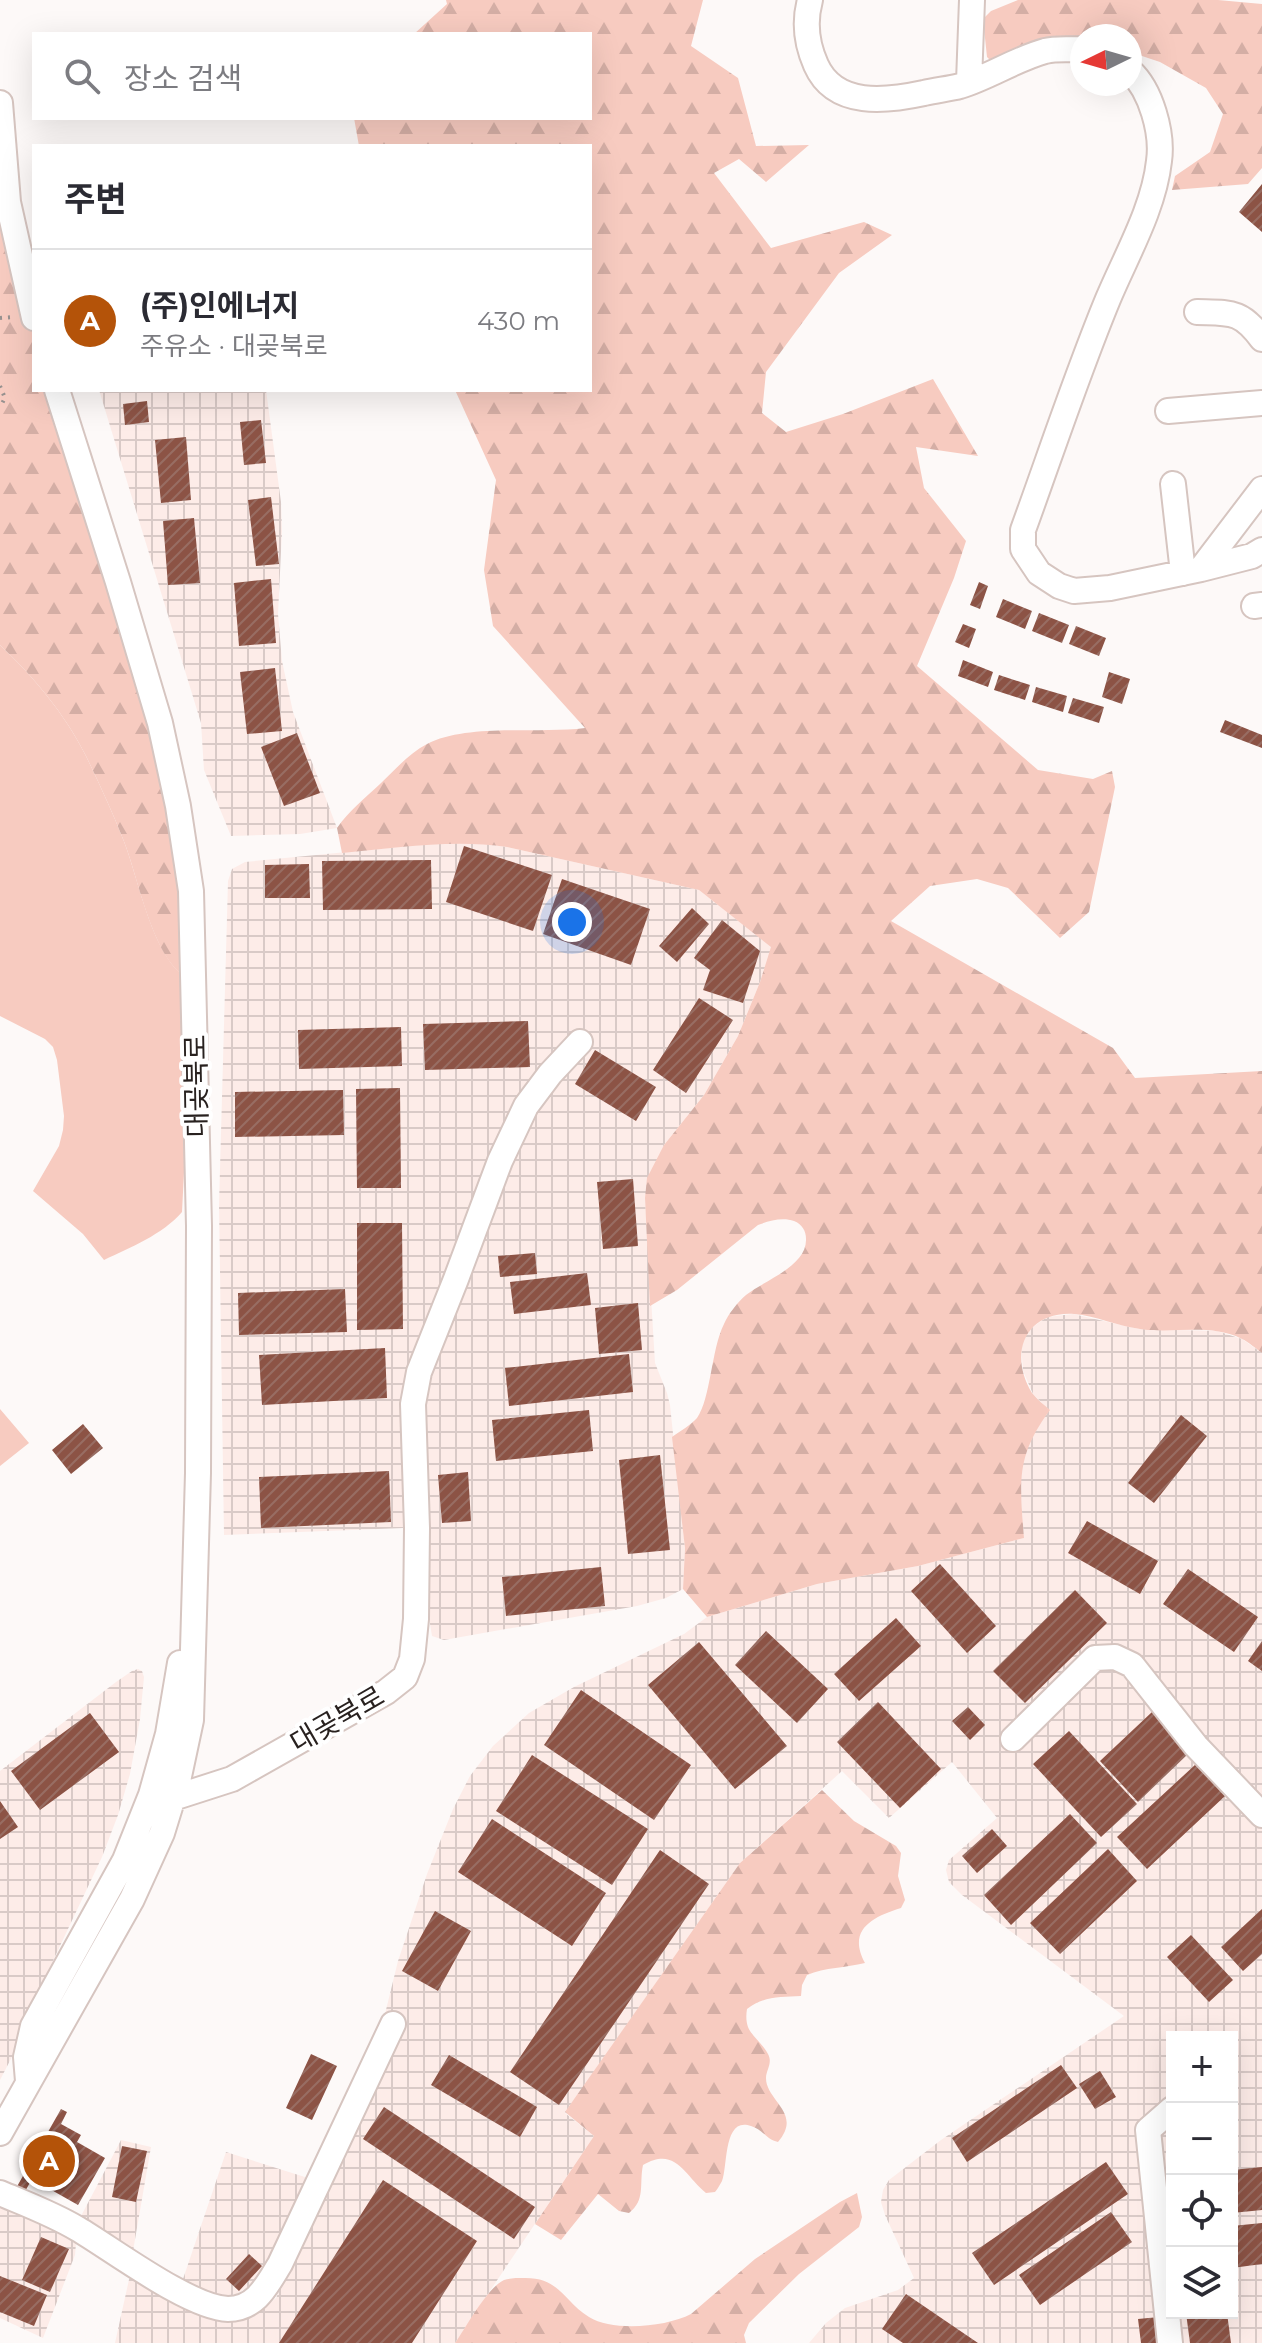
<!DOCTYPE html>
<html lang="ko">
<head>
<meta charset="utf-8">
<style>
	:root { --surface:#fff; --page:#f2f2f3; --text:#2b2b33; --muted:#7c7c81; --line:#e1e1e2; --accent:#b45309 }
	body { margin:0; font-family:Montserrat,"Noto Sans KR",sans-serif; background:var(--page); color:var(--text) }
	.controls { position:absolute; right:24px; bottom:24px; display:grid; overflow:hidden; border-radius:0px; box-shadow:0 8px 32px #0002 }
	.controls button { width:72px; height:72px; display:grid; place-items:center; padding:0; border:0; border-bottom:2px solid var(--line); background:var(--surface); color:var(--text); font:40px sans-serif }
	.compass { position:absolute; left:1070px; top:24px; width:72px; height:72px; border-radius:50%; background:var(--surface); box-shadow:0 8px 32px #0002; rotate:265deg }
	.you { position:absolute; left:572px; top:922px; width:28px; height:28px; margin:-20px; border:6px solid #fff; border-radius:50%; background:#1a73e8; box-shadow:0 0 0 12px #1a73e833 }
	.badge { display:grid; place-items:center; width:52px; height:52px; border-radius:50%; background:var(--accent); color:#fff; font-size:26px; font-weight:700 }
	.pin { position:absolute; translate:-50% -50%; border:4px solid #fff; box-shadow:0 2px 8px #0006 }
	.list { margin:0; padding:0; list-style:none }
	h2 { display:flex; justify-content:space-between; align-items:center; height:104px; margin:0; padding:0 32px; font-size:34px }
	h2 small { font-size:26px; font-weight:400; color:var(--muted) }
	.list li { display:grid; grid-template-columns:52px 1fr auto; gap:24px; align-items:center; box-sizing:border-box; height:144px; padding:0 32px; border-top:2px solid var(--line) }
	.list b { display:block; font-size:30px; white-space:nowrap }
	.list p { margin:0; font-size:26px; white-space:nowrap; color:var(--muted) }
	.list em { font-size:26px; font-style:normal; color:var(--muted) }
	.icon { flex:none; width:44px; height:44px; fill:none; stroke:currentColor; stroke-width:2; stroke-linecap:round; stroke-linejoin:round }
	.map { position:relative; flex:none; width:1262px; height:2343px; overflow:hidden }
	.search { position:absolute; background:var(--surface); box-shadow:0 8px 32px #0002; left:32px; top:32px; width:560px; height:88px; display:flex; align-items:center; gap:20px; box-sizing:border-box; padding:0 28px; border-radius:0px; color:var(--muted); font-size:30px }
	.panel { position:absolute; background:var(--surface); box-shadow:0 8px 32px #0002; left:32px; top:144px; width:560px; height:248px; border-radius:0px }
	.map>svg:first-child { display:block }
</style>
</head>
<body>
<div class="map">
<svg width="1262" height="2343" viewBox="0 0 1262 2343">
	<defs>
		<pattern id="industrial-grid" width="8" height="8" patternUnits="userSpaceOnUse" patternTransform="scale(2)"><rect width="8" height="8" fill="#fdece8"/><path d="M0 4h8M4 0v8" fill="none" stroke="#d9cac7"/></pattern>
		<pattern id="forest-firs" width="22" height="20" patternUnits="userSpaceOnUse" patternTransform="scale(2)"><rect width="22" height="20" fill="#f7cbc0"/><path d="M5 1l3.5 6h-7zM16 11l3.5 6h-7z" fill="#d4aea5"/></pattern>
		<pattern id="building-hatch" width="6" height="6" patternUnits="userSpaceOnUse" patternTransform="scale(2)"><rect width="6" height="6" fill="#8c5345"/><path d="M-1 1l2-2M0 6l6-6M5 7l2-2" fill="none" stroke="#986d63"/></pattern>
	</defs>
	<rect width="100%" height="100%" fill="#fdf9f8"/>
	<path fill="url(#industrial-grid)" fill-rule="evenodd" d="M 99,390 L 266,390 L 281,502 L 282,531 L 278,614 L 282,661 L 293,712 L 337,828 L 300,834 L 231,836 L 204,770 L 201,723 Z
		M 450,842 L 478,843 L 507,847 L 699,890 L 772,947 L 760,982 L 738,1036 L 704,1095 L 664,1145 L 645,1198 L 655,1363 L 667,1393 L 670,1405 L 685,1548 L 683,1589 L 666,1598 L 637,1606 L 444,1640 L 432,1636 L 430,1624 L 430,1527 L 224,1535 L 219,1205 L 228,881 L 232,869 L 245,862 Z
		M 1073,1314 L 1139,1329 L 1217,1331 L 1242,1339 L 1262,1353 L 1262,2343 L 809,2343 L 826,2323 L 845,2308 L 898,2290 L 914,2278 L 885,2215 L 881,2202 L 883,2190 L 889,2180 L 941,2140 L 1124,2016 L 962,1895 L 949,1882 L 946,1870 L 949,1860 L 997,1818 L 952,1762 L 889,1818 L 842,1771 L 740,1863 L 565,2113 L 594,2136 L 455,2343 L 115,2343 L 130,2275 L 171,2300 L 206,2317 L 221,2320 L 235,2320 L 249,2316 L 264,2308 L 276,2298 L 340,2159 L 384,2018 L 398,1961 L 427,1874 L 453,1809 L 470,1776 L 493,1746 L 529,1713 L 574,1687 L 684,1634 L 707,1617 L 817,1584 L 918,1566 L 1024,1538 L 1020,1484 L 1024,1455 L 1036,1429 L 1049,1410 L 1033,1394 L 1023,1371 L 1021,1343 L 1030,1329 L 1047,1317 ZM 1172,2037 L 1232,2037 L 1232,2313 L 1172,2313 Z
		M 138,1669 L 142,1671 L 144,1677 L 140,1719 L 130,1774 L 118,1815 L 102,1857 L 25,2020 L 15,2051 L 0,2080 L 0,1771 L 116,1682 L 132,1671 Z
		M 121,2140 L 151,2147 L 133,2251 L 80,2218 Z
		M 226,2152 L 308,2178 L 267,2269 L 252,2284 L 237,2294 L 222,2297 L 206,2294 L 183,2279 Z
		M 0,2203 L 69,2234 L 76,2243 L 75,2255 L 43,2338 L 0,2318 Z"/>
	<path fill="#f7cbc0" d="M 0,645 C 33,676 65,714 86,756 C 99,783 112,811 123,839 C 139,878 152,960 190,980 L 188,1093 L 182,1212 C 162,1235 131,1247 104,1260 L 83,1234 L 33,1191 L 59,1146 L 63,1130 L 64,1116 L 57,1060 L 53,1047 L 45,1039 L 0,1016 Z
		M 0,1409 L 29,1443 L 0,1466 Z"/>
	<path fill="url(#forest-firs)" d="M 446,0 L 703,0 L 691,46 L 738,78 L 756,146 L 809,145 L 766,182 L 739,159 L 714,173 L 771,248 L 864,222 L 892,235 L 839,273 L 766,372 L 762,413 L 786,432 L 843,414 L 933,379 L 978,456 L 916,447 L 924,488 L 966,541 L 954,578 L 917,666 L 1038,770 L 1093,779 L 1112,771 L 1115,787 L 1089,912 L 1060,938 L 1008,888 L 977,879 L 930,886 L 891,921 L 1113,1048 L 1135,1078 L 1262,1071 L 1262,1353 C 1256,1349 1249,1342 1242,1339 C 1211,1323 1173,1334 1140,1329 C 1118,1326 1096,1316 1074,1314 C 1025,1311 1008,1354 1032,1393 C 1037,1399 1044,1405 1050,1410 C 1015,1457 1020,1483 1024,1538 L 918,1566 L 817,1584 L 707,1617 L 683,1589 L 685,1548 L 672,1437 C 680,1431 691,1425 697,1418 C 711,1398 711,1350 724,1324 C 728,1314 738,1302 746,1295 C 765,1280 807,1266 806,1239 C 806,1231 802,1224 794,1221 C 782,1217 769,1221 758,1225 L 677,1290 L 650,1306 L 645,1198 L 647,1178 L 664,1145 L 704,1095 L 738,1036 L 760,982 L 771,947 L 699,890 L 507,847 C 452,839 397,848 342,853 L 337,828 C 349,811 364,799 380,784 C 395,770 408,754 427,744 C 467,723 540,734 585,728 L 493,626 L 484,570 L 496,480 L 455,390 L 590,390 L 590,146 L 359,146 L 354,118 L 590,118 L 590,34 L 414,34 L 447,4 Z
		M 1018,0 L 1218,0 L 1262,4 L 1262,168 L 1248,184 L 1172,190 L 1175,176 L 1210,152 L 1223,114 L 1206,88 L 1160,62 L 1130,52 L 1130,36 L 1082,36 L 1082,41 L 1037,40 L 1005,57 L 991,61 L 987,57 L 983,19 L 991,11 Z
		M 0,181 L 34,329 L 34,390 L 53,390 L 161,736 L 190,980 C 152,961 139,878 123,839 C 112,811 99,783 86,756 C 65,714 33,676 0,645 Z
		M 822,1790 L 854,1821 L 896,1846 L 901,1853 L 898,1876 L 905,1900 L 901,1908 C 872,1917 847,1930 865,1963 C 846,1968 825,1967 807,1975 L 802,1985 L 801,1996 C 781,1997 764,1996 747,2009 C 743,2034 758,2036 768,2054 C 773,2063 766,2070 766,2078 C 766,2101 803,2113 778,2142 C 767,2140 762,2129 751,2126 C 723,2116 728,2166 722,2181 C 721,2183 717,2190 715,2192 L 706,2193 C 684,2175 676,2146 643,2165 C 639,2184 646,2200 629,2213 L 619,2211 L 598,2194 L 561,2240 L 535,2224 L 594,2136 L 565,2112 L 740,1863 Z
		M 857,2193 L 862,2217 L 859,2227 L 799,2274 L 749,2323 L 744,2335 L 746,2343 L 455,2343 C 467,2326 487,2288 504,2280 C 510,2278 517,2278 523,2278 C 560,2277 562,2300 589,2317 C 613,2332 666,2327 691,2314 L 755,2259 L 840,2202 Z"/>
	<path fill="url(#building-hatch)" d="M 1262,184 L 1262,232 L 1239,212 Z
		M 147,401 L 149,422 L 125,425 L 123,404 Z
		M 261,420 L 266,463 L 244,465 L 240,422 Z
		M 186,437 L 191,500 L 161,503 L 155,440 Z
		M 271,497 L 279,564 L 256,566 L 248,500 Z
		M 194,518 L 200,583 L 168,585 L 163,521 Z
		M 271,579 L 276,643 L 239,646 L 234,583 Z
		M 979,582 L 988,586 L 980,609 L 970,605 Z
		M 1003,599 L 1032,611 L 1025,629 L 996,617 Z
		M 1039,613 L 1069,625 L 1062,643 L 1032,631 Z
		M 963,624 L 976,629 L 969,648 L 955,642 Z
		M 1076,626 L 1106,638 L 1099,656 L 1069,644 Z
		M 963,660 L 993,672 L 988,687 L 958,676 Z
		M 275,668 L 282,731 L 247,734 L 240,672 Z
		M 1109,672 L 1130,679 L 1122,704 L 1102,697 Z
		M 999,675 L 1030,685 L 1025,700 L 994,690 Z
		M 1036,687 L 1067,696 L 1063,712 L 1032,702 Z
		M 1073,698 L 1104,707 L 1099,723 L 1068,713 Z
		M 1225,720 L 1262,735 L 1262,748 L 1220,732 Z
		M 297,733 L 320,793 L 284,806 L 261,747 Z
		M 464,846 L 552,875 L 533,931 L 446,902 Z
		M 431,860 L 432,909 L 323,910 L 322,861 Z
		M 309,864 L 310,898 L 265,898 L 265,865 Z
		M 562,879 L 650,909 L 631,965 L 543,934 Z
		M 692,908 L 709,924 L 677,962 L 659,946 Z
		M 722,920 L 760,951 L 743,1003 L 703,990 L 710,970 L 694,958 Z
		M 699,998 L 733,1020 L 686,1093 L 653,1070 Z
		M 528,1021 L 530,1067 L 425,1070 L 423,1024 Z
		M 401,1027 L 402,1066 L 299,1069 L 298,1030 Z
		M 595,1050 L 656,1087 L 636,1121 L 575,1084 Z
		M 400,1088 L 401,1188 L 357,1188 L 356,1089 Z
		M 343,1090 L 344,1135 L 235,1137 L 235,1092 Z
		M 633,1179 L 638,1246 L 603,1249 L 597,1182 Z
		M 357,1223 L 402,1223 L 403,1329 L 357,1330 Z
		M 535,1253 L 537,1274 L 500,1277 L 498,1256 Z
		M 587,1273 L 591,1305 L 514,1314 L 510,1282 Z
		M 345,1289 L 347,1332 L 239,1335 L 238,1293 Z
		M 638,1303 L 642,1350 L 599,1354 L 595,1308 Z
		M 385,1348 L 387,1398 L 262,1405 L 259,1355 Z
		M 629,1354 L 633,1392 L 509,1406 L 505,1368 Z
		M 589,1410 L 593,1451 L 496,1461 L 492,1420 Z
		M 1181,1415 L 1207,1436 L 1154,1503 L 1128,1483 Z
		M 83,1424 L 103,1448 L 71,1474 L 52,1450 Z
		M 660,1455 L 670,1550 L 628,1554 L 619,1460 Z
		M 389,1471 L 391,1522 L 261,1528 L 259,1477 Z
		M 468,1472 L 471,1521 L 442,1523 L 438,1475 Z
		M 1087,1521 L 1158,1561 L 1140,1594 L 1068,1553 Z
		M 940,1564 L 996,1626 L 967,1653 L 911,1591 Z
		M 601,1567 L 605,1606 L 506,1616 L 502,1577 Z
		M 1188,1569 L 1258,1617 L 1234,1652 L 1163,1604 Z
		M 1075,1590 L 1107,1623 L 1025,1703 L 993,1671 Z
		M 896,1618 L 921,1646 L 859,1701 L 834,1674 Z
		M 766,1631 L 828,1689 L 797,1723 L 735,1665 Z
		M 1262,1641 L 1262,1671 L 1248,1661 Z
		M 699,1642 L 787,1746 L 735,1789 L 648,1685 Z
		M 581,1690 L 691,1765 L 654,1820 L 544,1745 Z
		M 878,1702 L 941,1769 L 900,1808 L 837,1742 Z
		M 968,1707 L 985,1725 L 970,1740 L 952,1721 Z
		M 1152,1712 L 1190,1752 L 1138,1802 L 1100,1761 Z
		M 90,1713 L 119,1752 L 40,1810 L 11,1771 Z
		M 1069,1731 L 1137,1804 L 1101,1837 L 1033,1764 Z
		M 532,1755 L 648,1829 L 612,1885 L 496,1811 Z
		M 1196,1764 L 1225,1796 L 1147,1869 L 1117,1837 Z
		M 0,1801 L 18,1827 L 0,1839 Z
		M 1070,1814 L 1097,1843 L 1011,1925 L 984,1895 Z
		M 492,1819 L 606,1893 L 572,1946 L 458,1872 Z
		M 992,1829 L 1007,1846 L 977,1873 L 962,1856 Z
		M 1108,1849 L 1137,1881 L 1060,1954 L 1030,1923 Z
		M 660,1850 L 709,1884 L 559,2105 L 510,2072 Z
		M 1262,1909 L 1262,1954 L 1243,1971 L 1221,1947 Z
		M 435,1911 L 471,1931 L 438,1991 L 402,1971 Z
		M 1191,1935 L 1233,1980 L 1209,2002 L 1167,1957 Z
		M 311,2054 L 337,2066 L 312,2120 L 286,2108 Z
		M 449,2055 L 537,2107 L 520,2137 L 431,2085 Z
		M 1061,2065 L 1077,2088 L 967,2162 L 952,2138 Z
		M 1100,2071 L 1116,2097 L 1095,2109 L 1079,2084 Z
		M 384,2107 L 535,2207 L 514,2239 L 363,2139 Z
		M 61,2109 L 67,2112 L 61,2124 L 81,2135 L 77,2142 L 105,2158 L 78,2205 L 32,2179 L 23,2195 L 15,2190 Z
		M 122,2146 L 147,2151 L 136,2202 L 112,2197 Z
		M 1106,2162 L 1128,2194 L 994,2285 L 972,2253 Z
		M 1262,2167 L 1262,2210 L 1232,2213 L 1232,2170 Z
		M 383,2180 L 477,2241 L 412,2343 L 279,2343 Z
		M 1111,2212 L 1132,2242 L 1040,2305 L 1019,2275 Z
		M 1262,2223 L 1262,2264 L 1232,2268 L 1232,2226 Z
		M 41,2237 L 69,2249 L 50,2292 L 22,2280 Z
		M 249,2254 L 262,2266 L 239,2291 L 226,2279 Z
		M 0,2276 L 47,2295 L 34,2326 L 0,2312 Z
		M 906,2294 L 978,2343 L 903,2343 L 882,2329 Z
		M 1186,2313 L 1227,2313 L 1231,2343 L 1190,2343 Z
		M 1159,2317 L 1161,2343 L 1141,2343 L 1138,2319 Z"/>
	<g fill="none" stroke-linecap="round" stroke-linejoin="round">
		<defs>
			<path id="minor" d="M 810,0 C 804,22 807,45 816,65 C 835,108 887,101 924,93 C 936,90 949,89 960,86 C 989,77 1016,59 1045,51 C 1057,48 1070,50 1082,49
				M 1130,71 C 1151,90 1163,133 1159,161 C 1154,208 1126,256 1108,299 C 1077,374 1051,453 1023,530 L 1023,549 L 1039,573 L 1059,586 L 1074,591 L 1110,588 L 1201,569 L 1252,556 L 1262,550
				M 969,82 L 972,0
				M 0,103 L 8,202 L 34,318
				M 1197,312 C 1230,313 1241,310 1262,339
				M 1168,411 L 1262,403
				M 1173,484 L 1183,573
				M 1201,569 L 1262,489
				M 1254,606 L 1262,605
				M 1013,1739 L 1095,1658 L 1115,1657 L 1132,1665 L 1196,1746 L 1262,1815
				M 173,1798 L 232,1779 L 386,1692 L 405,1677 L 412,1659 L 416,1619 L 417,1528 L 413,1404 L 419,1372 L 456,1279 L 500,1161 L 526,1106 L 550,1074 L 580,1042
				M 28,2081 L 26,2057 L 33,2026 L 125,1860 L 151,1795 L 168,1734 L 180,1663
				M 0,2133 L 132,1899 L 162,1833 L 178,1781 L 191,1720 L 198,1473 L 199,1226 L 191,891 L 178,806 L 160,723 L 118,582 L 57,390
				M 0,2193 C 26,2204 53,2214 78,2229 C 112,2249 190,2308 228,2309 C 256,2309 267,2285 280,2264 L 393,2024
				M 1170,2343 L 1148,2130 L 1172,2109"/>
		</defs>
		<use href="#minor" stroke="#d6c5c0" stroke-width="28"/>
		<path stroke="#96918f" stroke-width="4" stroke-dasharray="2 6" stroke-linecap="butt" d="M 0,318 L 14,317
			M 0,386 L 5,398 L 0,407"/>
		<use href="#minor" stroke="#fff" stroke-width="24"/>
	</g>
	<g text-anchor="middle" stroke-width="8" stroke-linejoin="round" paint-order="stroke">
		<g font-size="28" fill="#28211f" stroke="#fff">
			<text transform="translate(196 1086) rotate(-91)" y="10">대곶북로</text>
			<text transform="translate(337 1719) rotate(-30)" y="10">대곶북로</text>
		</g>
	</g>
</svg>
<div class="controls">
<button>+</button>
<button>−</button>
<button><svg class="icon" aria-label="locate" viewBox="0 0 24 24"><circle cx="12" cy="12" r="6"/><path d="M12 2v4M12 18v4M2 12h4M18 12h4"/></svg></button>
<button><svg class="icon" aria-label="layers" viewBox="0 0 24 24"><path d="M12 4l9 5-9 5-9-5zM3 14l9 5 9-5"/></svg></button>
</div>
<svg class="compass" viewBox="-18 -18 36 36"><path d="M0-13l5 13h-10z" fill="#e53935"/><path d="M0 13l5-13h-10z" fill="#7c7c81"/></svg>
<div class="you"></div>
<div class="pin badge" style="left:49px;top:2161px">A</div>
<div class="search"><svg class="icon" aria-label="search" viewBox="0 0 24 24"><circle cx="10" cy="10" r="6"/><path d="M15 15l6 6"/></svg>장소 검색</div>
<section class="panel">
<h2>주변<small></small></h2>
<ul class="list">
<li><span class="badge">A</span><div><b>(주)인에너지</b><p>주유소 · 대곶북로</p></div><em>430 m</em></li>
</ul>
</section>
</div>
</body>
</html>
